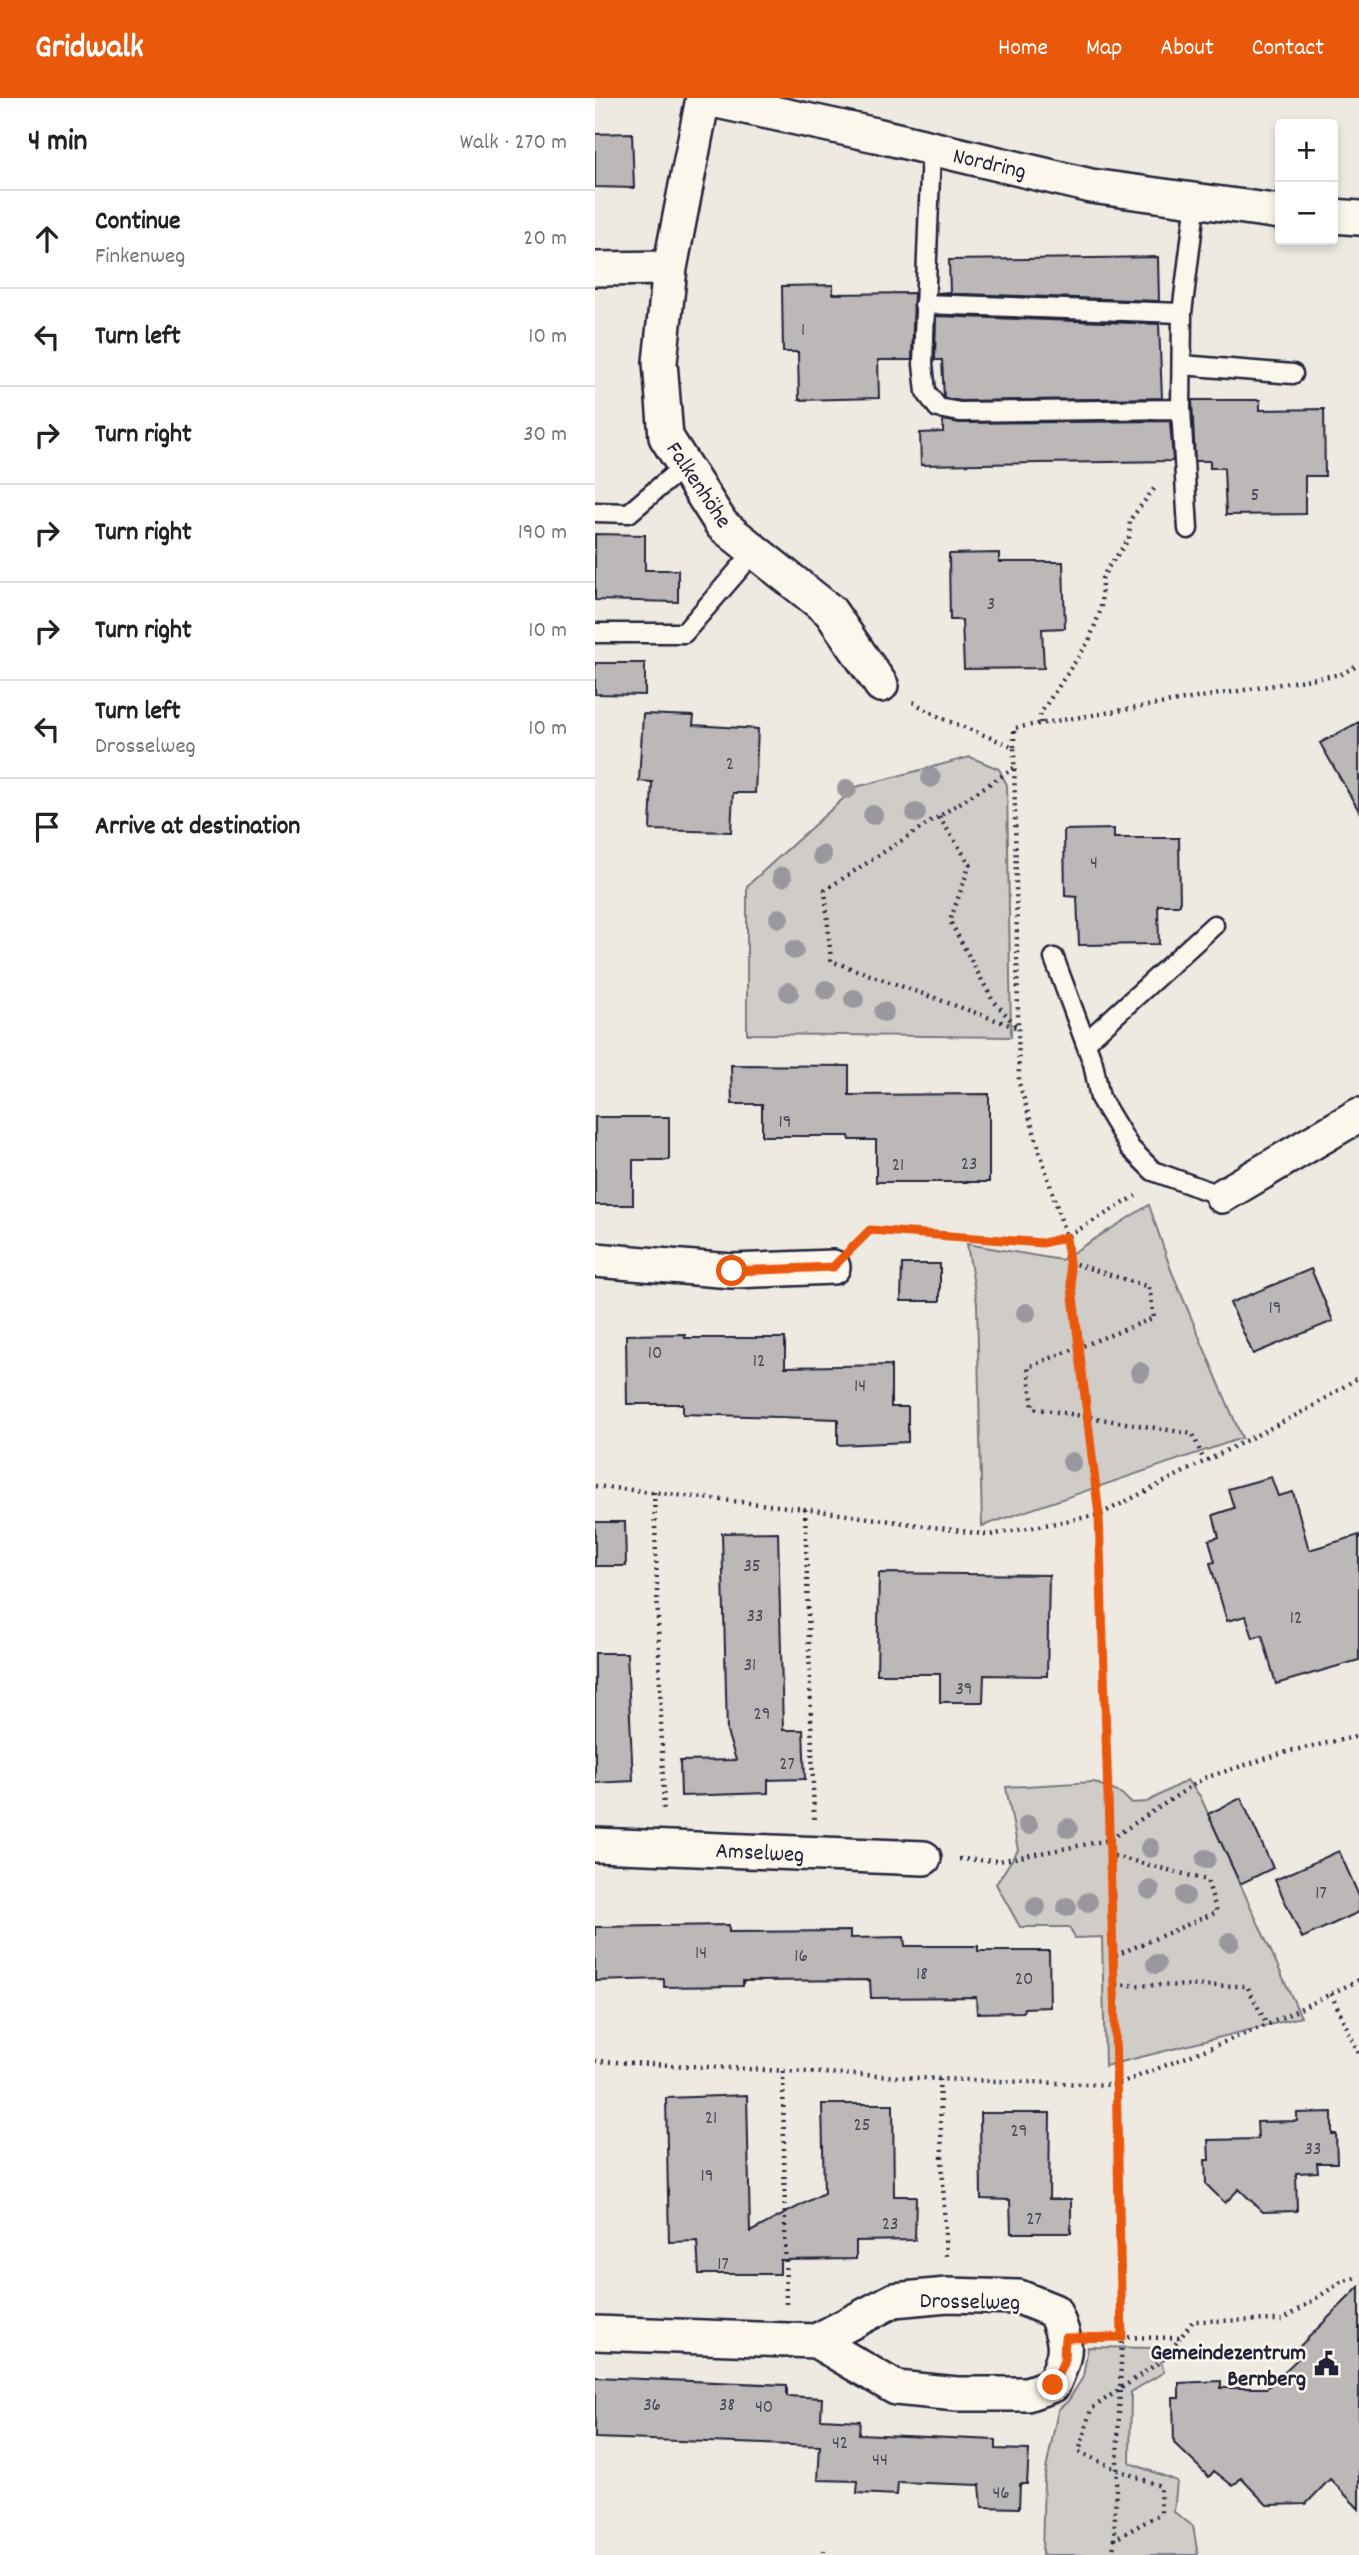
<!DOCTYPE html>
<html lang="en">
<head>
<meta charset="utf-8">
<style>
	:root { --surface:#fff; --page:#f2f2f2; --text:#222; --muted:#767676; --line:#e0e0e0; --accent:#ea580c }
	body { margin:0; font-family:Dekko,sans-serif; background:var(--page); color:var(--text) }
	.controls { position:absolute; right:21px; top:21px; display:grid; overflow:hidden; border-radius:7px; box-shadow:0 4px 10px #0003 }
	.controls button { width:63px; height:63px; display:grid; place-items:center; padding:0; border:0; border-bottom:2px solid var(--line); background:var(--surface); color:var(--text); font:35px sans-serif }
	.stop { position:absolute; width:21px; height:21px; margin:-16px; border:5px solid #ea580c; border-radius:50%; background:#fff }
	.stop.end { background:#ea580c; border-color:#fff; box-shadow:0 2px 7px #0008 }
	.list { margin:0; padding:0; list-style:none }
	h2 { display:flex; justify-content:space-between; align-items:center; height:91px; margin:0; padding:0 28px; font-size:30px }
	h2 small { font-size:23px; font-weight:400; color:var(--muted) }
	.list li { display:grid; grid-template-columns:46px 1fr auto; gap:21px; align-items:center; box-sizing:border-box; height:98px; padding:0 28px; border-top:2px solid var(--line) }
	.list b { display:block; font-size:26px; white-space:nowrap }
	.list p { margin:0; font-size:23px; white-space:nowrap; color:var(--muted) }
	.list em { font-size:23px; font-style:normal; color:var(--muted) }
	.icon { flex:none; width:38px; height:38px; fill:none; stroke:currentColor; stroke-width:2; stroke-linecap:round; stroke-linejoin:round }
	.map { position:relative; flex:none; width:764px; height:2457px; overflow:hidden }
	header { display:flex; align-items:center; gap:42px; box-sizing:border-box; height:98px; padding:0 35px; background:var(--accent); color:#fff }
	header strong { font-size:33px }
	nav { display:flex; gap:38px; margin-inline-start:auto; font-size:24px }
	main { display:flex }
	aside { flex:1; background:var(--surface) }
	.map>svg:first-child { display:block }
</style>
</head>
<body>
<header>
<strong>Gridwalk</strong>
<nav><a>Home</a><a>Map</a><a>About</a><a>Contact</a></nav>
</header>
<main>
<aside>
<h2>4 min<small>Walk · 270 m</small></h2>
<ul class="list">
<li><svg class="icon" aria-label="ahead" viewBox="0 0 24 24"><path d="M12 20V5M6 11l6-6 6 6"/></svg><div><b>Continue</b><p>Finkenweg</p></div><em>20 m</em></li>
<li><svg class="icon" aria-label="left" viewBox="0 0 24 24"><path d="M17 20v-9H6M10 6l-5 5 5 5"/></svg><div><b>Turn left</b></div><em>10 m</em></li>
<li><svg class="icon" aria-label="right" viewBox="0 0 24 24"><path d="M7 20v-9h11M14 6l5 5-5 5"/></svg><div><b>Turn right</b></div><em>30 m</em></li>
<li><svg class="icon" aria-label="right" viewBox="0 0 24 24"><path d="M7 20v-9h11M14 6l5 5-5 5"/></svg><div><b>Turn right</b></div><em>190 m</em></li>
<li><svg class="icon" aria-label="right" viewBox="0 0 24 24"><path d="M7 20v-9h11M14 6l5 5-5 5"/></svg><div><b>Turn right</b></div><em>10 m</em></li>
<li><svg class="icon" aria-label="left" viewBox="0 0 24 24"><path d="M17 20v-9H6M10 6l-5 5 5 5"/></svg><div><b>Turn left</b><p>Drosselweg</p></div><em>10 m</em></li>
<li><svg class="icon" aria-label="arrive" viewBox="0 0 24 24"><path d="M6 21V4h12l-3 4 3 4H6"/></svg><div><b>Arrive at destination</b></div></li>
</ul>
</aside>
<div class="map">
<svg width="764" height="2457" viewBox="0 0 764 2457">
	<rect width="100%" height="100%" fill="#eeeae2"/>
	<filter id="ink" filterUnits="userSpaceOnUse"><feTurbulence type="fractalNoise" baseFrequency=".0143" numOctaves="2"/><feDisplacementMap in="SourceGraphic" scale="14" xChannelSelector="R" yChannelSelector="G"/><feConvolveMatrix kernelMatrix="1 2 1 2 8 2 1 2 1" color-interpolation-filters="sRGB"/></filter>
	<g filter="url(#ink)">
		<path fill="#d0cdc9" stroke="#797882" stroke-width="2" d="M 375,659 L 404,671 L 412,687 L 416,939 L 152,936 L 152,788 L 261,689 Z
			M 554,1107 L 576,1172 L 647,1340 L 387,1428 L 382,1205 L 372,1146 L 466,1162 Z
			M 592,1682 L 605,1698 L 706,1919 L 510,1968 L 507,1839 L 480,1840 L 474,1829 L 425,1829 L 401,1786 L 423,1752 L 411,1689 L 499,1684 L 527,1696 L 536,1705 L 552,1704 Z
			M 493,2249 L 562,2250 L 569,2274 L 536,2294 L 535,2365 L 582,2383 L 579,2414 L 598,2428 L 603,2457 L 447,2457 L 449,2382 L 463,2312 L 473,2303 L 488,2279 Z"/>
		<path fill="#bcb8b8" stroke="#22223b" stroke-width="2" d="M 37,35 L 39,90 L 0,89 L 0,36 Z
			M 563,159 L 564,203 L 342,195 L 355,194 L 354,162 Z
			M 238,187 L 238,196 L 319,195 L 317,262 L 283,262 L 284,300 L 204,302 L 203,254 L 188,254 L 187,188 Z
			M 341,218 L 564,226 L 567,300 L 366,303 L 349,300 L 347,262 L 340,262 Z
			M 597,302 L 665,302 L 665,312 L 729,311 L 730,378 L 710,378 L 710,416 L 631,417 L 629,370 L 615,370 L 615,363 L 600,363 Z
			M 348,322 L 365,325 L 575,323 L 578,363 L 326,367 L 325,335 L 348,334 Z
			M 0,436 L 50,437 L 50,472 L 83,472 L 83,504 L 0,502 Z
			M 404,455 L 404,464 L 468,464 L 470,530 L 447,531 L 449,570 L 369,571 L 367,522 L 355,522 L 354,456 Z
			M 0,565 L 50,565 L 50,597 L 0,596 Z
			M 48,616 L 99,618 L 98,627 L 163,631 L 160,695 L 138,695 L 136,734 L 55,732 L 57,684 L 44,683 Z
			M 764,624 L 764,713 L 725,645 Z
			M 519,731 L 519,740 L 584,740 L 585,807 L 563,807 L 564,846 L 484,847 L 482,799 L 470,798 L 469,732 Z
			M 136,967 L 254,968 L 254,997 L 394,996 L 394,1084 L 281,1084 L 281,1042 L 255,1042 L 254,1038 L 167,1038 L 167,1006 L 137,1006 Z
			M 0,1019 L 74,1019 L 74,1062 L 38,1062 L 38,1107 L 0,1107 Z
			M 307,1166 L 345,1166 L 345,1203 L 306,1203 Z
			M 716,1171 L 738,1223 L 658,1256 L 635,1205 Z
			M 90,1236 L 90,1240 L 190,1240 L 190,1269 L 296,1267 L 296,1309 L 313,1309 L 313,1344 L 243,1347 L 243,1321 L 88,1316 L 88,1306 L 32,1306 L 31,1237 Z
			M 676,1379 L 683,1398 L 698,1394 L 714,1452 L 764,1437 L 764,1562 L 681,1586 L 667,1537 L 658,1540 L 651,1518 L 632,1523 L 615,1465 L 620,1464 L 614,1442 L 624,1439 L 618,1417 L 639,1410 L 633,1391 Z
			M 0,1424 L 30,1424 L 31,1468 L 0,1468 Z
			M 183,1434 L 188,1632 L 208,1632 L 210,1681 L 173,1682 L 173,1695 L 86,1698 L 85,1663 L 141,1662 L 132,1634 L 127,1435 Z
			M 284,1475 L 454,1477 L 452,1578 L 389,1577 L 388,1604 L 345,1604 L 345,1576 L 282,1576 Z
			M 0,1555 L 32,1555 L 38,1683 L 0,1685 Z
			M 646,1700 L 678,1770 L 645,1786 L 613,1716 Z
			M 744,1753 L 764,1798 L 764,1814 L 707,1840 L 680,1782 Z
			M 134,1827 L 134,1834 L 255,1833 L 255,1840 L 309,1839 L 310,1848 L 383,1848 L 383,1853 L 454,1853 L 455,1909 L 429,1910 L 428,1914 L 382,1915 L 381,1899 L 276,1900 L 275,1882 L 148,1883 L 148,1888 L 69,1889 L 69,1881 L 0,1883 L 0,1829 Z
			M 152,1997 L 155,2134 L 229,2095 L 227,2006 L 298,2006 L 299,2098 L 321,2098 L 320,2142 L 261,2143 L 261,2161 L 185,2162 L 185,2176 L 104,2176 L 102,2143 L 74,2144 L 71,2000 Z
			M 737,2014 L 737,2036 L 741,2036 L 742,2065 L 722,2065 L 723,2074 L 701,2075 L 702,2113 L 668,2114 L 644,2091 L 630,2105 L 611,2086 L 610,2062 L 614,2062 L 613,2042 L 663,2041 L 662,2024 L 702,2023 L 702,2015 Z
			M 385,2015 L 455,2015 L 454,2101 L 476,2101 L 476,2135 L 416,2135 L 415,2102 L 386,2101 Z
			M 764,2189 L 764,2411 L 735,2381 L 711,2406 L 672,2407 L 646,2380 L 638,2388 L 619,2373 L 614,2379 L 579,2345 L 578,2300 L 584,2300 L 584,2285 L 626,2283 L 626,2290 L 672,2290 L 709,2255 L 704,2249 Z
			M 0,2279 L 192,2287 L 192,2298 L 227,2300 L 226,2321 L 265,2323 L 264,2336 L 401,2342 L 401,2351 L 434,2352 L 432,2386 L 425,2386 L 424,2410 L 387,2409 L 385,2387 L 303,2384 L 302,2397 L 262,2395 L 263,2383 L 223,2382 L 225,2348 L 0,2340 Z"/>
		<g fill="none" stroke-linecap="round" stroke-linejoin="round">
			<defs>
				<path id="service" d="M 336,50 L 328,266 L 331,294 L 343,310 L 365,314 L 586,311 L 593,431
					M 329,206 L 587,215 L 601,102
					M 587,267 L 698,276
					M 586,311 L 587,215
					M 0,414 L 34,415 L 90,367
					M 0,535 L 89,535 L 160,453
					M 459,860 L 498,965 L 505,1000 L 535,1050 L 558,1073 L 627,1098
					M 491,944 L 619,827"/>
				<path id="minor" d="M 108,0 L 75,170 L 65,264 L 71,339 L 127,427 L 235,513 L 286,587
					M 108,0 L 281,37 L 496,88 L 685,114
					M 738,118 L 764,120
					M 0,171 L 75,170
					M 627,1098 L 764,1017
					M 0,1162 L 137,1173 L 238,1169
					M 0,1747 L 329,1760
					M 0,2235 L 221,2243 L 299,2202 L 352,2197 L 424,2199 L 459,2213 C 473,2246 473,2253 458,2287 L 432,2296 L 362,2296 L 301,2290 L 221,2243"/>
			</defs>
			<use href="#service" stroke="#22223b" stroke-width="23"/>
			<use href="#minor" stroke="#22223b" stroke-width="38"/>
			<path stroke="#22223b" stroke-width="4.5" stroke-dasharray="2 5" stroke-linecap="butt" d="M 318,604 L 346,620 L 419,649 L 424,985 L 471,1139 L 493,1319 L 504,1417 L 515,1757 L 612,1782 L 622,1814 L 519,1858 L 519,1887 L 652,1888 L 672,1927
				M 446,625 L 445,616 L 494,543 L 506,511 L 507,481 L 512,471 L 534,441 L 535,422 L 562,387
				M 419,649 L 419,630 L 746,576 L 764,567
				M 419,670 L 230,792 L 236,863 L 423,930
				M 344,719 L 375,766 L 355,823 L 397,901 L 422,929
				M 263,1144 L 275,1132 L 448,1145 L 471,1139 L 541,1098
				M 474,1164 L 554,1189 L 559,1220 L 433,1269 L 438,1310 L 598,1336 L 609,1363
				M 0,1388 L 210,1411 L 395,1437 L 504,1417 L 715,1310 L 764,1279
				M 59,1394 L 69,1715
				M 210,1411 L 219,1721
				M 515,1757 L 519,1858
				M 364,1761 L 404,1763 L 514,1742 L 609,1680 L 695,1653 L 764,1638
				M 519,1887 L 527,2239 L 519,2442
				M 736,1896 L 764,1956
				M 0,1963 L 344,1981 L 521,1987 L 672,1927 L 764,1882
				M 188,1973 L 191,2206
				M 344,1981 L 351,2161
				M 505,2239 L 585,2240 L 598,2223 L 688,2222 L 746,2184 L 764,2179
				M 229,2452 L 229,2457
				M 518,2457 L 519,2442 L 566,2415 L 565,2388 L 523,2372 L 484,2354 L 496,2311 L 570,2260 L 585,2240"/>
			<use href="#service" stroke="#fbf7ec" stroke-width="18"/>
			<use href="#minor" stroke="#fbf7ec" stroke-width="33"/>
		</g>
		<g fill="#9a989e">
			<circle cx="336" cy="680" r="10"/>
			<circle cx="252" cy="691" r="10"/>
			<circle cx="321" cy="715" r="10"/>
			<circle cx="278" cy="717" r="10"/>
			<circle cx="227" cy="757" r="10"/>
			<circle cx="187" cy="779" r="10"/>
			<circle cx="184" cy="820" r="10"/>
			<circle cx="199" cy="852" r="10"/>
			<circle cx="231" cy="892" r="10"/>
			<circle cx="194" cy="894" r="10"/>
			<circle cx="259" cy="901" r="10"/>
			<circle cx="289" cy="914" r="10"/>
			<circle cx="431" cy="1215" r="10"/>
			<circle cx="545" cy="1274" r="10"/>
			<circle cx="477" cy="1364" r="10"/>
			<circle cx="433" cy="1727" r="10"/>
			<circle cx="473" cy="1730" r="10"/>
			<circle cx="555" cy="1750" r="10"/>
			<circle cx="611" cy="1761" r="10"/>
			<circle cx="555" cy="1792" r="10"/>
			<circle cx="590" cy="1798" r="10"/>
			<circle cx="493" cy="1804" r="10"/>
			<circle cx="441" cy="1809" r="10"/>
			<circle cx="472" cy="1809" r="10"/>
			<circle cx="635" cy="1844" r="10"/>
			<circle cx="561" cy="1866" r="10"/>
		</g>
	</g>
	<g fill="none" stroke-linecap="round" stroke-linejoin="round" filter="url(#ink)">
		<path stroke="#ea580c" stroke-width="9" d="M 137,1173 L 238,1169 L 275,1132 L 448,1145 L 471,1139 L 504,1417 L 519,1887 L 527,2239 L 470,2240 L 469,2263 L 458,2287"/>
	</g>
	<defs>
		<symbol id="civic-bare" viewBox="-9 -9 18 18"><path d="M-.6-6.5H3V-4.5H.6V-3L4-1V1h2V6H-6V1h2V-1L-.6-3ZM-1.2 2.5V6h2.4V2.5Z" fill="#22223b" stroke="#fbf7ec" stroke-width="2.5" paint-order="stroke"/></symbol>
	</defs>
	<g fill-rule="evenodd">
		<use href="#civic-bare" x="714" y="2248" width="35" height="35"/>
	</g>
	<g text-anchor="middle" stroke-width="5" stroke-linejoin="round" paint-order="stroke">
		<g font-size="19" fill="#48485a">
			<text x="208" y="237">1</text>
			<text x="660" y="402">5</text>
			<text x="396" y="511">3</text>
			<text x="135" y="671">2</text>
			<text x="499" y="770">4</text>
			<text x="190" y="1029">19</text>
			<text x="374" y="1071">23</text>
			<text x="303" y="1072">21</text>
			<text x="680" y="1215">19</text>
			<text x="60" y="1260">10</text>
			<text x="164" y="1268">12</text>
			<text x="265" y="1293">14</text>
			<text x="157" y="1473">35</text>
			<text x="160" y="1523">33</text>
			<text x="701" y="1525">12</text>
			<text x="155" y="1572">31</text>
			<text x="369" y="1596">39</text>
			<text x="167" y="1621">29</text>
			<text x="192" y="1671">27</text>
			<text x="726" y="1800">17</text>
			<text x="106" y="1860">14</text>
			<text x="206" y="1863">16</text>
			<text x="327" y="1881">18</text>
			<text x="429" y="1886">20</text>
			<text x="116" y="2025">21</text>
			<text x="267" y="2032">25</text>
			<text x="424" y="2038">29</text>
			<text x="718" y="2056">33</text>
			<text x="112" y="2083">19</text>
			<text x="439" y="2126">27</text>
			<text x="295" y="2131">23</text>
			<text x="128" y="2171">17</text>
			<text x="57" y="2312">36</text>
			<text x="132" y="2312">38</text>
			<text x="169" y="2314">40</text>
			<text x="245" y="2350">42</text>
			<text x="285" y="2367">44</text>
			<text x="406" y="2400">46</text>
		</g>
		<g font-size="23" fill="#22223b" stroke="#fbf7ec">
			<text transform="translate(395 64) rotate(13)" y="8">Nordring</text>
			<text transform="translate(105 386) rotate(56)" y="8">Falkenhöhe</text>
			<text transform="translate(165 1753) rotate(3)" y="8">Amselweg</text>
			<text transform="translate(375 2202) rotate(1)" y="8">Drosselweg</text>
		</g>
		<g font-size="23" font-weight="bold" fill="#22223b" stroke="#fbf7ec" text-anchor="end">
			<text x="711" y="2261">Gemeindezentrum<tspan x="711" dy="26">Bernberg</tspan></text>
		</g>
	</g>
</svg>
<div class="controls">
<button>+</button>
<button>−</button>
</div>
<div class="stop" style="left:137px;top:1173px"></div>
<div class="stop end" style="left:458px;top:2287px"></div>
</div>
</main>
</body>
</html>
